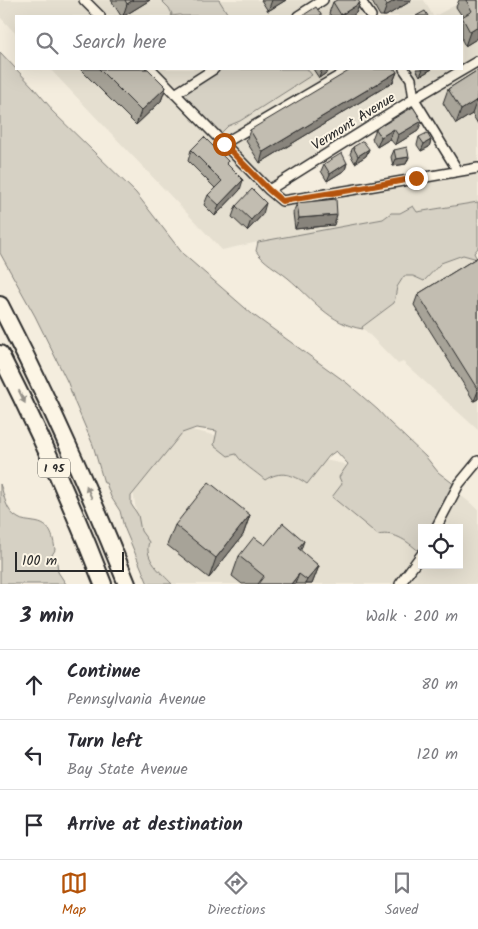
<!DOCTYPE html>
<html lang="en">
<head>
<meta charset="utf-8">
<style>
	:root { --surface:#fff; --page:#f7f7f7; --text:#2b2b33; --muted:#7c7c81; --line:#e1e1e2; --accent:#b45309 }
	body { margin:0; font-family:Kalam,sans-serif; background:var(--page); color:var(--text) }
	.controls { position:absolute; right:15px; bottom:15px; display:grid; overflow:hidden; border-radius:0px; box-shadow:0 5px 20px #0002 }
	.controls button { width:45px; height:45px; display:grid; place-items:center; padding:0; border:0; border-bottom:1px solid var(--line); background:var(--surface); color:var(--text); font:25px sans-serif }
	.scale { position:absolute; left:15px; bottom:12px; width:109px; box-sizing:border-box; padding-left:5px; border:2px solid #2b2b2b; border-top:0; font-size:14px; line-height:18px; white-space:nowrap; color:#2b2b2b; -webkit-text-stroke:4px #fcf5e5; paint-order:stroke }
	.stop { position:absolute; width:15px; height:15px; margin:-11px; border:4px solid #b45309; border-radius:50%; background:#fff }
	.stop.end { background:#b45309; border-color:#fff; box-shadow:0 1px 5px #0008 }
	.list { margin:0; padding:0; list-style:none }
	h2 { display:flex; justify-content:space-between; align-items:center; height:65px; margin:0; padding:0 20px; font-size:21px }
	h2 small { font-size:16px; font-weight:400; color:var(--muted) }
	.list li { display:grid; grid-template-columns:32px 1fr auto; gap:15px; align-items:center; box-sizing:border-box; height:70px; padding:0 20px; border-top:1px solid var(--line) }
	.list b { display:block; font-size:19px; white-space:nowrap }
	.list p { margin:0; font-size:16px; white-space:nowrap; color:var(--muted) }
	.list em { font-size:16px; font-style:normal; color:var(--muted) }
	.icon { flex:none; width:28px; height:28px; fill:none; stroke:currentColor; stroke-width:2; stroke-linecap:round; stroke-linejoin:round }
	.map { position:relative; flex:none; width:478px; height:584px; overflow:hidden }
	.search { position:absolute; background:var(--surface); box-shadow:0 5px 20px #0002; left:15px; right:15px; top:15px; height:55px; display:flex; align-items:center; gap:12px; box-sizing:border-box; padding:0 18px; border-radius:0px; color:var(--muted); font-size:19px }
	.sheet { height:275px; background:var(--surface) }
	nav { display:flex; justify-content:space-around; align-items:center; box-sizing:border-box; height:70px; border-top:1px solid var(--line); background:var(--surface); font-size:14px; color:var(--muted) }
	nav a { display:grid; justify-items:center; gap:2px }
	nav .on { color:var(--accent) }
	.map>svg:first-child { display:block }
</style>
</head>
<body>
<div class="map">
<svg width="478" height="584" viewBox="0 0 478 584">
	<rect width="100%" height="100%" fill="#f4edde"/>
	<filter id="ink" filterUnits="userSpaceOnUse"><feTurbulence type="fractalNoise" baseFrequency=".02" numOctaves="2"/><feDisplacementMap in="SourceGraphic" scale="10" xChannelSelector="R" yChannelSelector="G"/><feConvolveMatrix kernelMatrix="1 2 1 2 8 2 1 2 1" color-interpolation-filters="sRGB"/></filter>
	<g filter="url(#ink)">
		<path fill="#e5dfd0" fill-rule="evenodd" d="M 0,0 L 161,0 L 169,8 L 172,14 L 171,16 L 16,16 L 16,34 L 0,17 Z
			M 219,0 L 424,0 L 433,16 L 229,16 Z
			M 465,0 L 478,0 L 478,202 L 417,212 L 413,206 L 400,213 L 391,213 L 383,219 L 258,242 L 222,250 L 50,69 L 213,69 L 218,136 L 228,126 L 240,121 L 311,76 L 307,69 L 462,69 L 462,16 L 435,16 ZM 415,102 L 454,171 L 281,200 L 273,187 Z
			M 463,255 L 474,258 L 478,261 L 478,430 L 403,362 L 398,364 L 362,327 L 394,303 L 397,287 L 404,276 L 413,276 L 424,281 L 441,263 Z
			M 183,428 L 296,454 L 344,464 L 412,526 L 440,479 L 478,509 L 478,584 L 154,584 L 141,547 L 133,490 ZM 422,528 L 459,528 L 459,565 L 422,565 Z"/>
		<path fill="#d6d1c4" stroke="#807e78" d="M 161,0 L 219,0 L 229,16 L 182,16 L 180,15 L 171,16 L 172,14 L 169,8 Z
			M 0,52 L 34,88 L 51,108 L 51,110 L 136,193 L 183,254 L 252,314 L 347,383 L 378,410 L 389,422 L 426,457 L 438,472 L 455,485 L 434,528 L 422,528 L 421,553 C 409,543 396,531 378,535 L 332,497 L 342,484 L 339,477 L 348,464 L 336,451 L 329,456 L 307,484 C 293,474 280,470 265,480 C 255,471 243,465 236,454 L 228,456 L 214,445 L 217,431 L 196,428 L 182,433 L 131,496 L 131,504 L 138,515 L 141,531 L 149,542 C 143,559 162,573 172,584 L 148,584 L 124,527 L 120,511 L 111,497 L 106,483 L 104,483 L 93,445 L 75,403 L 68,383 L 35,316 L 0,253 Z
			M 213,69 L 307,69 L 312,75 L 240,121 L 228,126 L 218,136 L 177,92 Z
			M 478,202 L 478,248 L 474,253 L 478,261 L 474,258 L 463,255 L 441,263 L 424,281 L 413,276 L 404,276 L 397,287 L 394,303 L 362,327 L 363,329 C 329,324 312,298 288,278 C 277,269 263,262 256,251 L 258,242 L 383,219 L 391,213 L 400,213 L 413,206 L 417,212 Z
			M 0,484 C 5,496 5,511 18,518 C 22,521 29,521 34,522 C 51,524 53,536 55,550 L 52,555 L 57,562 L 58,572 L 66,584 L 0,584 Z"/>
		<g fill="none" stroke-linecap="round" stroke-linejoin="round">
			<defs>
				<path id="street" d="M 84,0 L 100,16
					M 360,0 L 371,16
					M 298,16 L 323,0
					M 151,69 L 269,190 L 282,201 L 351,190 L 478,168
					M 404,69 L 411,79 L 414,99 L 458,171
					M 175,94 L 214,69
					M 223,144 L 351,69
					M 269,190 L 420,95 L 478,61
					M 436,528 L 459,484 L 478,461
					M 400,584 L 422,554"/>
				<path id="highway" d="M 0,305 C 47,396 89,489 127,584
					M 0,354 C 38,429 73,506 103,584"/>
			</defs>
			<use href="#street" stroke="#2b2b2b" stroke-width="12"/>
			<use href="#highway" stroke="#2b2b2b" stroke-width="20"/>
			<use href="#street" stroke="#fcf5e5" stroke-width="9"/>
			<use href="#highway" stroke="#fcf5e5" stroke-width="16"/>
		</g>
		<path fill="#a7a398" stroke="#2b2b2b" d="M 111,0 L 150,0 L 124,16 L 121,16 Z
			M 261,0 L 286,0 L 268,11 Z
			M 371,0 L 412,0 L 411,1 L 386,16 L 380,16 Z
			M 459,0 L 478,0 L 478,38 L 465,46 L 462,40 L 462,16 L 456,7 Z
			M 333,2 L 360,3 L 356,13 L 352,16 L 331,16 L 329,13 Z
			M 80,69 L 148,69 L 166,87 L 161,101 L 136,125 Z
			M 313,69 L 332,69 L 319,78 Z
			M 416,69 L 432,69 L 420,76 Z
			M 478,70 L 478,124 L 472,114 L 456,124 L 443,103 L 448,89 Z
			M 397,72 L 393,82 L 260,163 L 246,141 L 250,130 Z
			M 383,125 L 418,131 L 395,145 L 390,139 L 377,147 L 372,139 L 376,129 Z
			M 419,137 L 431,140 L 429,147 L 421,151 L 417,145 Z
			M 353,147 L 369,149 L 366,156 L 355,163 L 350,154 Z
			M 191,150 L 228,161 L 227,164 L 240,190 L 215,216 L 204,205 L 208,195 L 215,188 L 188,161 Z
			M 394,150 L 409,157 L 406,164 L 393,166 L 391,157 Z
			M 347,163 L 345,170 L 327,181 L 321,171 L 324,164 Z
			M 297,203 L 334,225 L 295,229 L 293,213 Z
			M 236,206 L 263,214 L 247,231 L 232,217 Z
			M 478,257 L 478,399 L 474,401 L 414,305 L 418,294 Z
			M 250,515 L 243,535 L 209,578 L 167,545 L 175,525 Z
			M 265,545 L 300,551 L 319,566 L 312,584 L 242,584 L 232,576 L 239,556 Z"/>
		<path fill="#88847c" stroke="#2b2b2b" d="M 133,0 L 150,0 L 124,16 L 123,16 L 127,4 Z
			M 272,0 L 286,0 L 268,11 Z
			M 396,0 L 412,0 L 411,1 L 386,16 L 383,16 L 387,5 Z
			M 360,3 L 356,13 L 352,16 L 340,16 L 341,15 Z
			M 478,27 L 478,38 L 465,46 L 470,32 Z
			M 322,69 L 332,69 L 319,78 Z
			M 423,69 L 432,69 L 420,76 Z
			M 397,72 L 393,82 L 260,163 L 263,152 Z
			M 166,87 L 161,101 L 136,125 L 141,111 Z
			M 477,100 L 472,114 L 456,124 L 461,110 Z
			M 422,121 L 418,131 L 395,145 L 398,135 Z
			M 394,129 L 390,139 L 377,147 L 381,137 Z
			M 431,140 L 429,147 L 421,151 L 424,144 Z
			M 369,149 L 366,156 L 355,163 L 358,156 Z
			M 409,157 L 406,164 L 393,166 L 396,159 Z
			M 347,163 L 345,170 L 327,181 L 330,174 Z
			M 243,180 L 240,190 L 215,216 L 219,205 Z
			M 266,203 L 263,214 L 247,231 L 251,220 Z
			M 337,215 L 334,225 L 295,229 L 299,218 Z
			M 478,391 L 478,399 L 474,401 Z
			M 250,515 L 243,535 L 209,578 L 216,558 Z
			M 304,541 L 297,561 L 298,548 Z
			M 319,566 L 312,584 L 305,584 L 307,580 Z
			M 299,574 L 295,584 L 291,584 Z"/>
		<path fill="#c2bdb1" stroke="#2b2b2b" d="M 125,0 L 133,0 L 127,4 Z
			M 337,0 L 358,0 L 360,3 L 341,15 L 333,2 Z
			M 384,0 L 396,0 L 387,5 Z
			M 466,0 L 478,0 L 478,27 L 470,32 L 462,17 L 472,11 Z
			M 316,7 L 322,16 L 302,16 Z
			M 425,11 L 428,16 L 416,16 Z
			M 99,69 L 148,69 L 166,87 L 141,111 Z
			M 352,69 L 395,69 L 397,72 L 263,152 L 250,130 Z
			M 478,70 L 478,102 L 477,100 L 461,110 L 448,89 Z
			M 413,107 L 422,121 L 398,135 L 394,129 L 381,137 L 376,129 L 383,124 L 383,125 Z
			M 427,133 L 431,140 L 424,144 L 419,137 Z
			M 204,137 L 228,161 L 226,163 L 243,180 L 219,205 L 208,195 L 222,181 L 191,150 Z
			M 363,141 L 369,149 L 358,156 L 353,147 Z
			M 407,147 L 409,157 L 396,159 L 394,150 Z
			M 342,153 L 347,163 L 330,174 L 324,164 Z
			M 252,189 L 266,203 L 251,220 L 236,206 Z
			M 336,199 L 337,215 L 299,218 L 297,203 Z
			M 478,257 L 478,390 L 418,294 Z
			M 209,482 L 250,515 L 216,558 L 175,525 Z
			M 283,523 L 304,541 L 298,548 L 319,566 L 307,580 L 299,574 L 291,584 L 258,584 L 264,576 L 239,556 L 254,537 L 265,545 Z"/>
		<defs><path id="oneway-solid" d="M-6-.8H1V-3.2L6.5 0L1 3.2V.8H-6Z" transform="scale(1.25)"/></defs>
		<g fill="#949088">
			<use href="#oneway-solid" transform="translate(22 397) rotate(64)"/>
			<use href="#oneway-solid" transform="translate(89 492) rotate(-113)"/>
		</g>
	</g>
	<g fill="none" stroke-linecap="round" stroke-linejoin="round" filter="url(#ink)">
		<path stroke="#b45309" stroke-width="6" d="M 224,144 L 269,190 L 282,201 L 351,190 L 416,178"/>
	</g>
	<g text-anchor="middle" stroke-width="4" stroke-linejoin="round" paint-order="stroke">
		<rect fill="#fcf5e5" stroke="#6a6863" stroke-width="1" x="38" y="458.5" width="32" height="19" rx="4"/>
		<g font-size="12" font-weight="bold" fill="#2b2b2b">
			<text x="54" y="472">I 95</text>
		</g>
		<g font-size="14" fill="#2b2b2b" stroke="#fcf5e5">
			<text transform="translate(353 121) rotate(-32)" y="5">Vermont Avenue</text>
		</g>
	</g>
</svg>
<div class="controls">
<button><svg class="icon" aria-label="locate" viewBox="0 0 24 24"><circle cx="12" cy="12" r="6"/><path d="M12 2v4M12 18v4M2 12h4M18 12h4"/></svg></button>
</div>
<div class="scale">100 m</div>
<div class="stop" style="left:224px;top:144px"></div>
<div class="stop end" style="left:416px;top:178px"></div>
<div class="search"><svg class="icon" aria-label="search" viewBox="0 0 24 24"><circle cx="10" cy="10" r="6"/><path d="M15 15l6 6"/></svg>Search here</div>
</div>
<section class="sheet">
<h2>3 min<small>Walk · 200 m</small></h2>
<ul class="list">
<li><svg class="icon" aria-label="ahead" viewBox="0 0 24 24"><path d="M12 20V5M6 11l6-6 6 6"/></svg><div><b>Continue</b><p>Pennsylvania Avenue</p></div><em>80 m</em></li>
<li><svg class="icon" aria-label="left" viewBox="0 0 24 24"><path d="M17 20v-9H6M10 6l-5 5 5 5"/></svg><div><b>Turn left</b><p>Bay State Avenue</p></div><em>120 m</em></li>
<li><svg class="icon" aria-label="arrive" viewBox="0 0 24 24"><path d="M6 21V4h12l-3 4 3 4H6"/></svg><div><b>Arrive at destination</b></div></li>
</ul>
</section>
<nav>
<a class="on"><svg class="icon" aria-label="map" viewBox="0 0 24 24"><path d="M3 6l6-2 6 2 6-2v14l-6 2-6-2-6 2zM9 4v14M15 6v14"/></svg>Map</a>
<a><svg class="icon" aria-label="directions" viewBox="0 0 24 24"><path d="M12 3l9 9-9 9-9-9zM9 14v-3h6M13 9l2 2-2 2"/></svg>Directions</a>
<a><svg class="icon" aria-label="saved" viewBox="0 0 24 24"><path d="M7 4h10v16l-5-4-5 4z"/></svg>Saved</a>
</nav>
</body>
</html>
